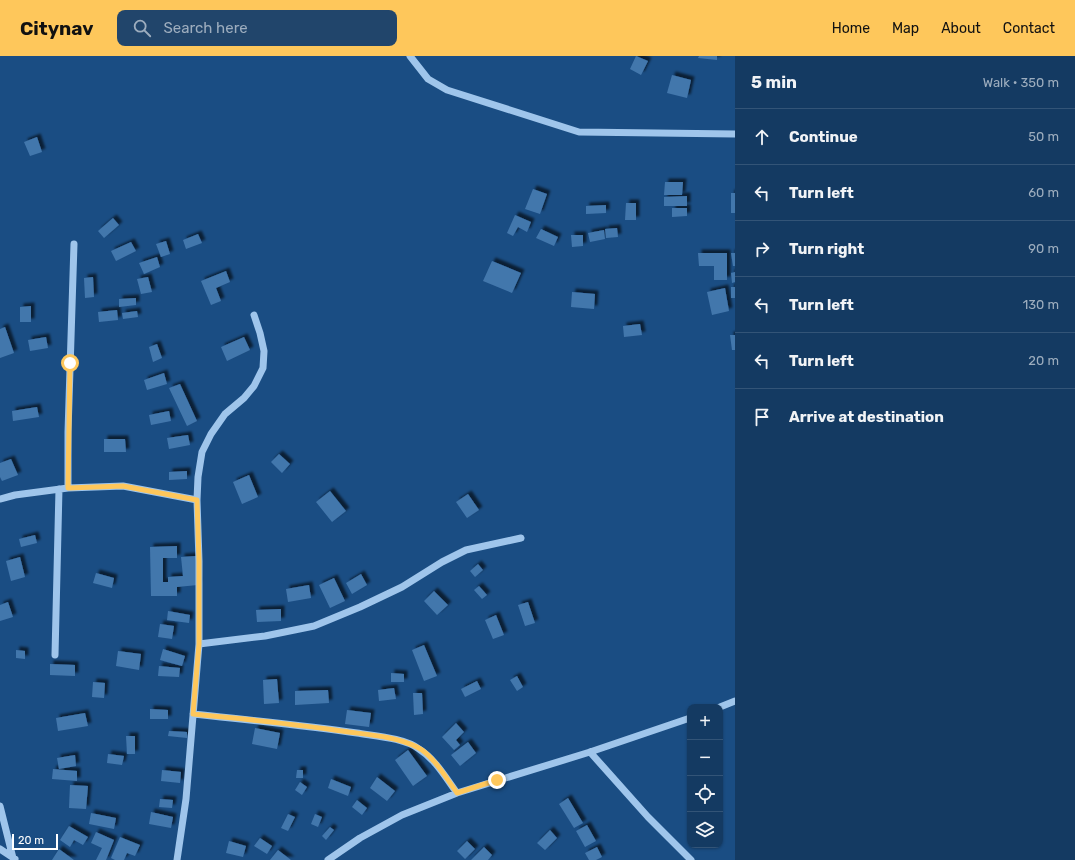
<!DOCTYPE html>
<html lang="en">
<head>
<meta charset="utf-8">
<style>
	:root { --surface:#143a62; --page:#21456b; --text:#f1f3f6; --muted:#9dadbe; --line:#335477; --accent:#fec75b }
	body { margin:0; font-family:Rubik,sans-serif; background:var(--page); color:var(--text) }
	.controls { position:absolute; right:12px; bottom:12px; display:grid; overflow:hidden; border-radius:8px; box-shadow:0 1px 3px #0004 }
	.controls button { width:36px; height:36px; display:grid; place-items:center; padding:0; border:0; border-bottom:1px solid var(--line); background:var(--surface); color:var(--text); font:20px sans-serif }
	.scale { position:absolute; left:12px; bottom:10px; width:46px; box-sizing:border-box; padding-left:4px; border:2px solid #fff; border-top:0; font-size:11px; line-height:14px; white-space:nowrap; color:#fff; -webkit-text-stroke:3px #1a4d83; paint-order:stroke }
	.stop { position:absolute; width:12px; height:12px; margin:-9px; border:3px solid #fec75b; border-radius:50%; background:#fff }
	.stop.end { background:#fec75b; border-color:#fff; box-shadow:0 1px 4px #0008 }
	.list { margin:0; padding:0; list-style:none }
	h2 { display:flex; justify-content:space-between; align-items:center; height:52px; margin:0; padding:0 16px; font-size:17px }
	h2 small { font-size:13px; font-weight:400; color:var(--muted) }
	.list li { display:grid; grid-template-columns:26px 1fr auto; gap:12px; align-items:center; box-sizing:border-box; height:56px; padding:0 16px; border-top:1px solid var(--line) }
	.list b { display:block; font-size:15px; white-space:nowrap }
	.list em { font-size:13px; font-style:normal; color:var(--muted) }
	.icon { flex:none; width:22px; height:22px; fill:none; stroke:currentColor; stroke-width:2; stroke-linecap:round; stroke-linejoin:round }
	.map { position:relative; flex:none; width:735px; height:804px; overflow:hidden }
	header { display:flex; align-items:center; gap:24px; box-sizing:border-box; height:56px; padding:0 20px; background:var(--accent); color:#111 }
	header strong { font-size:19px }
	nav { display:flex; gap:22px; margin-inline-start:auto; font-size:14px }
	.search { width:280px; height:36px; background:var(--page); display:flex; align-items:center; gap:10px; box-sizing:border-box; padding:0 14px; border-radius:8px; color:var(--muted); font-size:15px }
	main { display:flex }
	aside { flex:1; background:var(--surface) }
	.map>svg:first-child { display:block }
</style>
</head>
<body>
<header>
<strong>Citynav</strong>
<div class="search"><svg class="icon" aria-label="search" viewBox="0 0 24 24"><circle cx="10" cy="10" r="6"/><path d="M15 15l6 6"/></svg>Search here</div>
<nav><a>Home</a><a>Map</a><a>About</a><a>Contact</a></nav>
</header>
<main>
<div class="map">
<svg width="735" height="804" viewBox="0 0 735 804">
	<defs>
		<filter id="shadow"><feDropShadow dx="3.5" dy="-3.5" stdDeviation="1" flood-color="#0009"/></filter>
	</defs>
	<rect width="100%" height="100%" fill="#1a4d83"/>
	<path fill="#4377ac" filter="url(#shadow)" d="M 636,0 L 648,5 L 641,19 L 630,13 Z
		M 699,0 L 717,0 L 717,4 L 698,2 Z
		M 672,19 L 691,24 L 687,42 L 667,37 Z
		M 37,81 L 42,96 L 30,100 L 24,86 Z
		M 665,126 L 683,126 L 682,139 L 664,139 Z
		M 533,133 L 547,138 L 540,158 L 525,153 Z
		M 731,137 L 735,137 L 735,157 L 731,157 Z
		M 687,140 L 687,150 L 664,150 L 664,141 Z
		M 626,147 L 636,147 L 636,164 L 625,164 Z
		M 606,149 L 606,157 L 586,158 L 586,150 Z
		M 672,152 L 687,152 L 687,160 L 672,161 Z
		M 515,159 L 531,166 L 527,176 L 518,171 L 513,180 L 507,177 Z
		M 113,162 L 119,169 L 104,182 L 98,175 Z
		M 617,172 L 618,181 L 606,182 L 605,173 Z
		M 541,173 L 558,181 L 554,190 L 536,182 Z
		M 604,174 L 605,183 L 590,186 L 588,177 Z
		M 198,178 L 202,187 L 186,193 L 183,184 Z
		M 571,179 L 583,179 L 583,190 L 572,191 Z
		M 166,185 L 170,198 L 161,201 L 156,188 Z
		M 131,186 L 136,195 L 116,205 L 111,195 Z
		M 698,197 L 727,197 L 727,224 L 714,224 L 714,210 L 699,210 Z
		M 731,197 L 735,197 L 735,210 L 733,210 Z
		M 157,201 L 160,211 L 144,218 L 139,207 Z
		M 492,205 L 521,217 L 512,237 L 483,225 Z
		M 226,215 L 230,226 L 216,232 L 221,245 L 211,249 L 201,225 Z
		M 735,216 L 735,226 L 732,227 L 731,217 Z
		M 93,221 L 94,241 L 85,242 L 84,222 Z
		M 148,221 L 152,236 L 141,238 L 137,223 Z
		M 731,231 L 735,231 L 735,242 L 731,242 Z
		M 725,232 L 729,255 L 712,259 L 707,236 Z
		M 572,236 L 595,238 L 594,253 L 571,251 Z
		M 136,242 L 136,249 L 119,251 L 119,243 Z
		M 31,250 L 31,266 L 20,266 L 20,251 Z
		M 117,254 L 118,264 L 99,266 L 98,256 Z
		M 137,255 L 138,261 L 123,263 L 122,257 Z
		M 640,268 L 642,279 L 624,281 L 623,270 Z
		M 5,271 L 14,297 L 0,302 L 0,273 Z
		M 730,279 L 735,279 L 735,294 L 732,294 Z
		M 46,281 L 48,292 L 30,295 L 28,284 Z
		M 244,281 L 250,294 L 227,305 L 221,291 Z
		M 157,288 L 162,302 L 153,306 L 149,291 Z
		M 164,317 L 167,328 L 147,334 L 144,324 Z
		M 180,328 L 197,365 L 187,370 L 169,332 Z
		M 37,351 L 39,361 L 13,365 L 12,355 Z
		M 169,355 L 171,365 L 151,369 L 149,359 Z
		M 188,379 L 190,389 L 169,393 L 167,382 Z
		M 104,383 L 125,383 L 126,396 L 104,396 Z
		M 279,398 L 290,408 L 282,417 L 271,406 Z
		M 11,403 L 18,419 L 2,425 L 0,421 L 0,407 Z
		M 187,415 L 187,423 L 169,424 L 169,416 Z
		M 249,419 L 258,441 L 242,448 L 233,426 Z
		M 330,435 L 346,455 L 332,466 L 316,446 Z
		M 468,438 L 479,454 L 467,462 L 456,446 Z
		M 35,479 L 37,487 L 21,491 L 19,483 Z
		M 177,490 L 177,502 L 163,502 L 163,526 L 168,526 L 168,521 L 183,520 L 181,501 L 196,500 L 198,529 L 177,531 L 177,540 L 151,540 L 150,491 Z
		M 20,501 L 25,521 L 11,525 L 6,505 Z
		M 478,508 L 483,514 L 475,521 L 470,515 Z
		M 96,517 L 114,522 L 112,532 L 93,527 Z
		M 361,518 L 367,529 L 352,538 L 346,527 Z
		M 334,522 L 345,545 L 330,552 L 319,529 Z
		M 309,529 L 311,542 L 288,546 L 286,533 Z
		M 479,530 L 487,539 L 482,543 L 474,534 Z
		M 434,535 L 448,549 L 437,559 L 424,545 Z
		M 8,546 L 13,561 L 0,565 L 0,549 Z
		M 528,546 L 535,567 L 525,570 L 518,549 Z
		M 281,553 L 281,565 L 257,566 L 256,554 Z
		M 168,555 L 190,559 L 189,567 L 167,564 Z
		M 496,559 L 504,579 L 493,583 L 485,564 Z
		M 160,568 L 174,570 L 172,583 L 158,581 Z
		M 424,589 L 437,620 L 424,625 L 412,594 Z
		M 163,593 L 185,600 L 182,610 L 160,604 Z
		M 16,594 L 25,595 L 25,603 L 16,602 Z
		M 118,595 L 141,598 L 139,614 L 116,610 Z
		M 50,608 L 75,609 L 75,620 L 50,619 Z
		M 159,610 L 180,612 L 179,621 L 158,620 Z
		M 391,617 L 404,618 L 404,626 L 391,626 Z
		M 517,620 L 523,631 L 517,635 L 510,624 Z
		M 277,623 L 279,647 L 264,648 L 263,624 Z
		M 477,625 L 481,633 L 465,641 L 461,633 Z
		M 93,626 L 105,627 L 104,642 L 92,641 Z
		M 394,632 L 396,643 L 379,645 L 378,634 Z
		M 328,634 L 329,647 L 295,649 L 295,635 Z
		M 413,637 L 422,637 L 423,658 L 414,659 Z
		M 150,653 L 168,654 L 168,663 L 150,663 Z
		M 347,654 L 371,657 L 369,671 L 345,668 Z
		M 85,657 L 88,670 L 58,675 L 56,662 Z
		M 456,667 L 464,676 L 456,684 L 460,689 L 454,694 L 442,681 Z
		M 255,672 L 280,677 L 277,693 L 252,688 Z
		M 169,675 L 187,676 L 187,682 L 168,680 Z
		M 126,680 L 135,680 L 135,698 L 127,698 Z
		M 468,686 L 476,697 L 460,710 L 451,699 Z
		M 408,694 L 427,720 L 413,730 L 395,704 Z
		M 108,698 L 124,700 L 122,709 L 107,707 Z
		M 75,699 L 76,710 L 59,713 L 57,702 Z
		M 53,713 L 77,715 L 77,725 L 52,723 Z
		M 162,714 L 181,716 L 180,727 L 161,725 Z
		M 297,714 L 303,714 L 303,722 L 296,722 Z
		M 377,721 L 395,735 L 387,745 L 370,732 Z
		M 331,723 L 351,731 L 348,740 L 328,732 Z
		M 300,726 L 307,731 L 302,739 L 295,734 Z
		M 70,729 L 88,730 L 86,753 L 69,752 Z
		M 568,742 L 583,767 L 574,772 L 559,748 Z
		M 160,743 L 173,744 L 172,752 L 159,751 Z
		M 357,744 L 367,752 L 362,759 L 352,751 Z
		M 151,756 L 173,761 L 171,772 L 149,768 Z
		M 91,757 L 116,762 L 114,773 L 89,768 Z
		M 288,758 L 295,761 L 288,775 L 281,772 Z
		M 315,758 L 322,761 L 318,771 L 311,768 Z
		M 587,769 L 596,785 L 585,791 L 576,775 Z
		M 69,770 L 88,781 L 83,789 L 74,784 L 70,791 L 60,784 Z
		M 330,771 L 334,774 L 326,784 L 322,780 Z
		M 550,774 L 557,782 L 545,794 L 537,787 Z
		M 96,776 L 114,784 L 106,804 L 96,804 L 102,792 L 91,787 Z
		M 120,781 L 140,789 L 135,800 L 127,797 L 124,804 L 115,804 L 111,802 Z
		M 260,782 L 272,790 L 267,798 L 254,790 Z
		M 229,785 L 246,790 L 243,801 L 226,797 Z
		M 467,785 L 475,793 L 465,803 L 457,795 Z
		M 484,791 L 492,799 L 488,804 L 471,804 Z
		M 597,791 L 602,801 L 596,804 L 589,804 L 585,797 Z
		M 59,793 L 74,804 L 52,804 Z
		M 278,794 L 291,804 L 270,804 Z"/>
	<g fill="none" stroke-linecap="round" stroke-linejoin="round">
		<path stroke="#9fc5eb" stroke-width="7" d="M 410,0 L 428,23 L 447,34 L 579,76 L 735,78
			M 68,432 L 68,376 L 74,188
			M 0,443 L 15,439 L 68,432 L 123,430 L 197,444
			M 199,588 L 265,580 L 314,570 L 360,551 L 402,531 L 442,506 L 466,494 L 521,482
			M 55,599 L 59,433
			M 720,651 L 735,645
			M 193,658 C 248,664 303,669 357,677 C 375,680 405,682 419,693 C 435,703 446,722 457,737
			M 590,696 L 648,761 L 691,804
			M 0,750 L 13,802
			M 0,793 L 15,803
			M 177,804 L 186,743 L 199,588 L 199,505 L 197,444 L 198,421 L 202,396 L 211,378 L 225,358 L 244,342 L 254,330 L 263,312 L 264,295 L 260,277 L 254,259
			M 328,804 L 360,782 L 402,759 L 457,737 L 590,696 L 690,662"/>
	</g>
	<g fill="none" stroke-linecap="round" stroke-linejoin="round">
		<path stroke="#fec75b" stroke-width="5" d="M 70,307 L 68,432 L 123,430 L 197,444 L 199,505 L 199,588 L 193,658 C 245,663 297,668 349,676 C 372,679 397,681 417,691 C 433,699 447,723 457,737 L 497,724"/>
	</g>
</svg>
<div class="controls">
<button>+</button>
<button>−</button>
<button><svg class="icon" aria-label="locate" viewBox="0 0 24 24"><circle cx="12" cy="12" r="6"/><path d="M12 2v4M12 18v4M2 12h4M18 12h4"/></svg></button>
<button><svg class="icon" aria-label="layers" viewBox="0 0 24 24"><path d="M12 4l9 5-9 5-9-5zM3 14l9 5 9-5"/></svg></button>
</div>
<div class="scale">20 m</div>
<div class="stop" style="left:70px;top:307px"></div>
<div class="stop end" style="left:497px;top:724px"></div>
</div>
<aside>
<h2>5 min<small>Walk · 350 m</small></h2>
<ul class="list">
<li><svg class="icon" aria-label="ahead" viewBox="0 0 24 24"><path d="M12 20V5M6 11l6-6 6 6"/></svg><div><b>Continue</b></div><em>50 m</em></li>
<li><svg class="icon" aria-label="left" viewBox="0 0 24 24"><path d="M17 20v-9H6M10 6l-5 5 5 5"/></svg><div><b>Turn left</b></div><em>60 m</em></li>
<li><svg class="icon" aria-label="right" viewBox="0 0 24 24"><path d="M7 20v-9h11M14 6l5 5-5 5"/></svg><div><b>Turn right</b></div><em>90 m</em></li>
<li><svg class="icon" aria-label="left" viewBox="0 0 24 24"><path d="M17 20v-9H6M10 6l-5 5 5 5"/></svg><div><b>Turn left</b></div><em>130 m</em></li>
<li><svg class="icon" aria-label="left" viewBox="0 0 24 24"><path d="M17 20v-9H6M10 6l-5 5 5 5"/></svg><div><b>Turn left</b></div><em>20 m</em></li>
<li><svg class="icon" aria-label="arrive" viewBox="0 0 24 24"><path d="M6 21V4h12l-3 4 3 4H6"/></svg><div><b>Arrive at destination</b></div></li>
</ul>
</aside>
</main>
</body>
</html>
